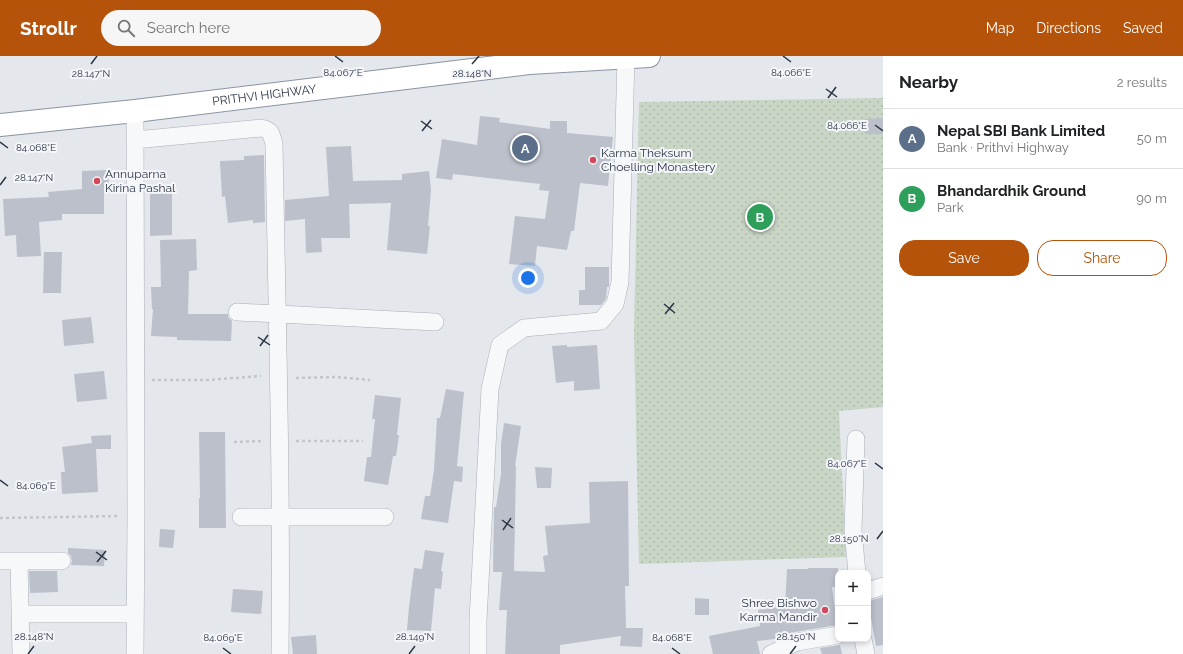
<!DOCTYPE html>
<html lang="en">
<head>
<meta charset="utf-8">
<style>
	:root { --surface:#fff; --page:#f6f6f6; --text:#202124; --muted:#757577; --line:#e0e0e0; --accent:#b45309 }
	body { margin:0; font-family:Raleway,sans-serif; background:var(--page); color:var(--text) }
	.controls { position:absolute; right:12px; bottom:12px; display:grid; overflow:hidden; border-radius:8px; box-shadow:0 2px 6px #0003 }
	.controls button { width:36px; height:36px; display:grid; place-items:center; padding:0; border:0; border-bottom:1px solid var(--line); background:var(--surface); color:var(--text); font:20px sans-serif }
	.you { position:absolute; left:528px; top:222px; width:14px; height:14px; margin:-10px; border:3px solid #fff; border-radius:50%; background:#1a73e8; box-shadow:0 0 0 6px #1a73e833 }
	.badge { display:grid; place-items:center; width:26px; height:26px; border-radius:50%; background:var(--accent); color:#fff; font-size:13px; font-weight:700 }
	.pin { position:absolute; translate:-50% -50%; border:2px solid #fff; box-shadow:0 1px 4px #0006 }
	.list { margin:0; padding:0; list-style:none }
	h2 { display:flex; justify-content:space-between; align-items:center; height:52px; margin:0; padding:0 16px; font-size:17px }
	h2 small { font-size:13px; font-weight:400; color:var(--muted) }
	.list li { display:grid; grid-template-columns:26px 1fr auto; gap:12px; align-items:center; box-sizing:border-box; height:60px; padding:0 16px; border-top:1px solid var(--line) }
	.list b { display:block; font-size:15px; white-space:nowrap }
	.list p { margin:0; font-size:13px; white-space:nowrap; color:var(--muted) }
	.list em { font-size:13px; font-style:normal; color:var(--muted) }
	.actions { display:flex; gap:8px; padding:12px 16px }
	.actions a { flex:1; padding:9px 0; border:1px solid var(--accent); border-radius:16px; text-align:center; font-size:14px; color:var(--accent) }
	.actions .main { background:var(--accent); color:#fff }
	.icon { flex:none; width:22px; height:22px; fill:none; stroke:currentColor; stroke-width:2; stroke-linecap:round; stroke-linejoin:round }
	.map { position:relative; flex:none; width:883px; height:598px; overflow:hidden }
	header { display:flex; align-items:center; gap:24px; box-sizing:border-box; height:56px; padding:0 20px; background:var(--accent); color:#fff }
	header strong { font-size:19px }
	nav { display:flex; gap:22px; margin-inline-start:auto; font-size:14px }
	.search { width:280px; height:36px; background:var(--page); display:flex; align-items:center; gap:10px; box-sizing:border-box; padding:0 14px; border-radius:22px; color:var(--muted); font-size:15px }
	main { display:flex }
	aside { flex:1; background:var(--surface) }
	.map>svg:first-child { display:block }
</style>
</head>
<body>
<header>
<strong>Strollr</strong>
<div class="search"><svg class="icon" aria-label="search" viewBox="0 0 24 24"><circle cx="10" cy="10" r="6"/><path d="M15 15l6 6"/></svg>Search here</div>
<nav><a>Map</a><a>Directions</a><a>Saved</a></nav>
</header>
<main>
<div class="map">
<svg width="883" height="598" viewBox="0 0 883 598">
	<defs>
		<pattern id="park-dots" width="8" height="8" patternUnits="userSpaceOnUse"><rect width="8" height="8" fill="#c9d6c5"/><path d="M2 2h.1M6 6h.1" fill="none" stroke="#adb8ab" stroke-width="1.8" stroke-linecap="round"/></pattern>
	</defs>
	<rect width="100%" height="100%" fill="#e4e7ec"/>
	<path fill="url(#park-dots)" d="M 883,42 L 883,351 L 839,355 L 846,501 L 639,508 L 634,276 L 639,46 Z"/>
	<path fill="#bbc0ca" d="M 480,60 L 500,62 L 499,66 L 550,73 L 550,65 L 567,65 L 567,77 L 613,81 L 608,130 L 580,127 L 574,175 L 571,175 L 567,194 L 537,190 L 535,210 L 509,208 L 515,160 L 545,163 L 549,135 L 539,134 L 540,128 L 453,118 L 452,124 L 436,122 L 442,83 L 477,89 Z
		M 883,62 L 883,78 L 865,78 L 865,63 Z
		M 351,90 L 353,125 L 402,124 L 402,118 L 429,115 L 431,134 L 428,170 L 430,170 L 427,198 L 387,194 L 391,147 L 349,148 L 350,182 L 321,182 L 322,196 L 306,197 L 305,163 L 285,165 L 285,144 L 329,140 L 326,91 Z
		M 264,99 L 265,166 L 253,167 L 253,164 L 228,167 L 225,140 L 222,141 L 220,105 L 244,104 L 244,100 Z
		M 108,114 L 109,133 L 104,133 L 104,158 L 62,158 L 62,164 L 39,166 L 41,200 L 17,201 L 16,179 L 5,180 L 3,143 L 49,141 L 48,136 L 82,133 L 82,115 Z
		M 172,134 L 172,179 L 150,180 L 150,135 Z
		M 196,183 L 197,214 L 189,215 L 188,258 L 228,258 L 228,261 L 232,265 L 231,285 L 177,284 L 177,281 L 151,280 L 153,253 L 152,253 L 151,231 L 161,231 L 160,184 Z
		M 44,196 L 62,196 L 61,237 L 43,237 Z
		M 585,211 L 609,211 L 609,231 L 607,231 L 606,243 L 601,249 L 579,249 L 579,234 L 585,234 Z
		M 91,261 L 94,287 L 64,290 L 62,264 Z
		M 567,289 L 567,291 L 597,289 L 600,333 L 574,335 L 574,325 L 556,327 L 552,290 Z
		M 104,315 L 107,343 L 77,346 L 74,318 Z
		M 446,333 L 464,336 L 457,410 L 463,411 L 462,426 L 454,425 L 448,467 L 421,463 L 425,440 L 430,440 L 434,414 L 437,362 L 440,362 Z
		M 375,339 L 401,342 L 397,379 L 399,379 L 396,400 L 393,400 L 388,429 L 364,425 L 367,401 L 371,401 L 375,363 L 372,363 Z
		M 504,367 L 521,370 L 515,410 L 516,410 L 514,515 L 545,516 L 543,500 L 548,499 L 545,470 L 590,467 L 589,426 L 628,425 L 629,530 L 625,530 L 626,572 L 643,572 L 642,591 L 620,590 L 621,580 L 560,589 L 560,598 L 505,598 L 507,554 L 499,554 L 502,516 L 493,516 L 494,451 L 496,451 L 501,418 L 501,388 Z
		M 199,376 L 225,376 L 226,472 L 199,472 L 199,442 L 200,442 Z
		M 111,379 L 111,393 L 96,393 L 98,436 L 62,438 L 61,416 L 65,416 L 62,391 L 92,387 L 91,380 Z
		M 535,411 L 552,412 L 551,432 L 537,432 Z
		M 160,473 L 175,474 L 173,492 L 159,491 Z
		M 68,492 L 105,494 L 104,510 L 71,509 L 72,505 L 71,500 L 68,497 Z
		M 425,494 L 444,497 L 441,515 L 443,516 L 441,533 L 435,532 L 431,575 L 407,574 L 409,551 L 414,512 L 422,513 Z
		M 808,512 L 838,512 L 838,531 L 832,531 L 837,569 L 795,576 L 782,582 L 757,585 L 760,598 L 713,598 L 709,580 L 760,570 L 758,554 L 785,550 L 787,513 L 808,513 Z
		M 29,515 L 57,515 L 58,536 L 30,537 Z
		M 233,533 L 263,535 L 261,558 L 231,556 Z
		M 883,541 L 883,589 L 876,590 L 868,545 Z
		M 695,542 L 709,543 L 709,559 L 695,559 Z
		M 316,579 L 317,598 L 293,598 L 291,581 Z
		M 840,589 L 842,598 L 822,598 L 820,592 Z"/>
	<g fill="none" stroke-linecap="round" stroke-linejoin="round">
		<defs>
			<path id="street" d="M 135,84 L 261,72 C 272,74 271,78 274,88 C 277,258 282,428 280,598
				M 237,256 L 435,266
				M 856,383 L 853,474 L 857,517
				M 241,461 L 385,461
				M 0,505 L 62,505
				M 19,505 L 21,598
				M 868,535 L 883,530
				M 20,558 L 135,558
				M 863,583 L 866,598
				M 135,598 L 136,460 L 135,55
				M 478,598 L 478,565 L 490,333 L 500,289 L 524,272 L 601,265 L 615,248 L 620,226 L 626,1
				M 771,598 L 797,586 L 838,579"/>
			<g id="highway">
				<path id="s1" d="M 0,69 L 135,55 L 529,7 L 649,0"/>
			</g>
		</defs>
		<use href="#street" stroke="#a9aeb7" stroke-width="18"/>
		<use href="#highway" stroke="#8b94a3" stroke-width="24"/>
		<path stroke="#c2c5cb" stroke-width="2.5" stroke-dasharray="3 3" stroke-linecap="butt" d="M 296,322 L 334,321 L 370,324
			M 152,324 L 208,324 L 261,320
			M 296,385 L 363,385
			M 234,386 L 263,385
			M 0,462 L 119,460"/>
		<use href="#street" stroke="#f7f8fa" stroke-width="17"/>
		<use href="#highway" stroke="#fff" stroke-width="22"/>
	</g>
	<path fill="none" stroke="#2b3445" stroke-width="1.5" d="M 335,0 L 343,6M 783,0 L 791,6M 91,8 L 97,0M 472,8 L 479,0M 826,33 L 837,41M 828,42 L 836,31M 421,65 L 432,73M 875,69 L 883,75M 422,75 L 431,64M 0,86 L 8,92M 0,129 L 6,121M 664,248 L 675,257M 665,258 L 674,247M 258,281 L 270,289M 260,290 L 268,279M 875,407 L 883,413M 0,424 L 8,430M 502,464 L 513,472M 503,474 L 511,462M 877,483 L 883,475M 96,496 L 107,504M 97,506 L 106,495M 223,592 L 231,598M 672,592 L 680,598M 28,598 L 34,590M 409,598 L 415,590M 790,598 L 796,590"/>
	<g fill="#d1495b" stroke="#f4f6f9" stroke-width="1.5">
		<circle cx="593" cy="104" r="4"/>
		<circle cx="97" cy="125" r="4"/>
		<circle cx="825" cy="554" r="4"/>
	</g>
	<g text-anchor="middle" stroke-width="4" stroke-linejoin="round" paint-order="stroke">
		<g font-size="12" fill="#2b3445" stroke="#f4f6f9">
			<text dy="4" stroke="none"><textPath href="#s1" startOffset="266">PRITHVI HIGHWAY</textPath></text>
		</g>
		<g font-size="12" fill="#2b3445" stroke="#f4f6f9" text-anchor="start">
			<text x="601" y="101">Karma Theksum<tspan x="601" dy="14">Choelling Monastery</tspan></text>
			<text x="105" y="122">Annuparna<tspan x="105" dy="14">Kirina Pashal</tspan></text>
			<text x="817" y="551" text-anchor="end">Shree Bishwo<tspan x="817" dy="14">Karma Mandir</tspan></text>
		</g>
	</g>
	<g font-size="10" text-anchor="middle" fill="#2b3445" stroke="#f4f6f9" stroke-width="4" stroke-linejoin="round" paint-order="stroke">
		<text x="343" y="20">84.067°E</text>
		<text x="791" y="20">84.066°E</text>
		<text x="91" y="21">28.147°N</text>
		<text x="472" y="21">28.148°N</text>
		<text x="847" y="73">84.066°E</text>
		<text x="36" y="95">84.068°E</text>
		<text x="34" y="125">28.147°N</text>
		<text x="847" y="411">84.067°E</text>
		<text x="36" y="433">84.069°E</text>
		<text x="849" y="486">28.150°N</text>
		<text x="34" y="584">28.148°N</text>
		<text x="415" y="584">28.149°N</text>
		<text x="796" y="584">28.150°N</text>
		<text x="223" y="585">84.069°E</text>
		<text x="672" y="585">84.068°E</text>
	</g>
</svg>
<div class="controls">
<button>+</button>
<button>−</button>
</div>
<div class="you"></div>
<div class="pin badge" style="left:525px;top:92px;background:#5c6f8a">A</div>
<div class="pin badge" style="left:760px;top:161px;background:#2e9e5b">B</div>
</div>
<aside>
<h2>Nearby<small>2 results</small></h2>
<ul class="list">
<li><span class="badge" style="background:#5c6f8a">A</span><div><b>Nepal SBI Bank Limited</b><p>Bank · Prithvi Highway</p></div><em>50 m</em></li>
<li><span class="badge" style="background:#2e9e5b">B</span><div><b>Bhandardhik Ground</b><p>Park</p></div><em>90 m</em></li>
</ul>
<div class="actions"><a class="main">Save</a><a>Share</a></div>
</aside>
</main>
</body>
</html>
